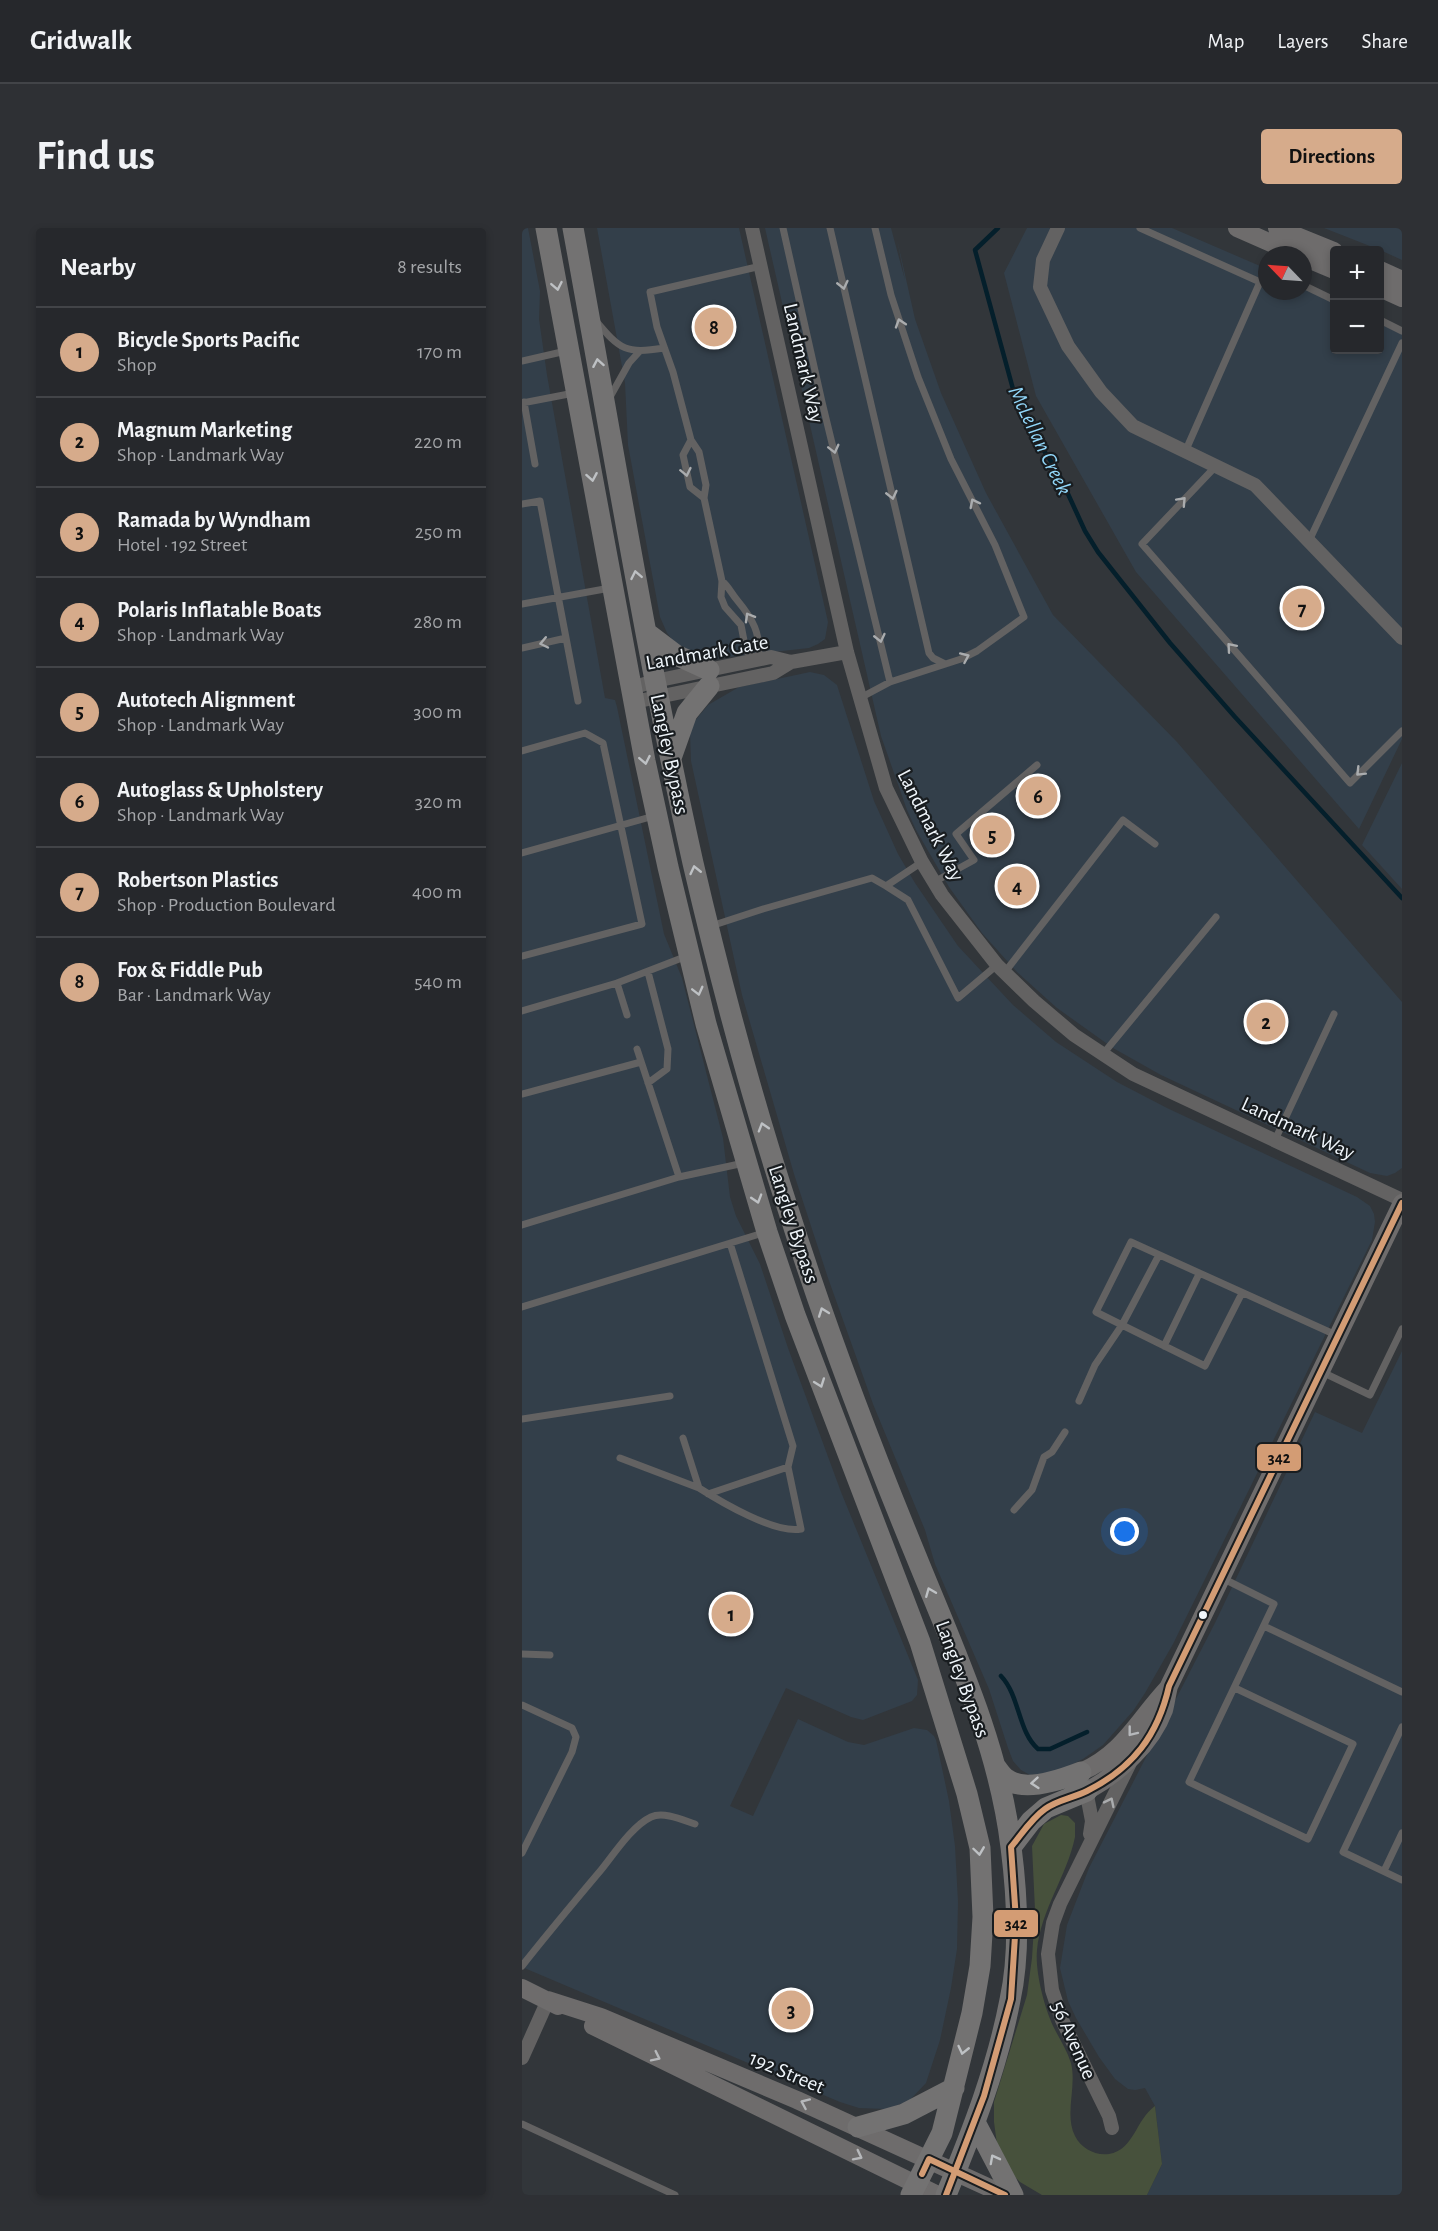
<!DOCTYPE html>
<html lang="en">
<head>
<meta charset="utf-8">
<style>
	:root { --surface:#26282c; --page:#2e3034; --text:#f1f3f6; --muted:#a4a6a9; --line:#424448; --accent:#d6ab8b }
	body { margin:0; font-family:"Alegreya Sans",sans-serif; background:var(--page); color:var(--text) }
	.controls { position:absolute; right:18px; top:18px; display:grid; overflow:hidden; border-radius:6px; box-shadow:0 3px 9px #0003 }
	.controls button { width:54px; height:54px; display:grid; place-items:center; padding:0; border:0; border-bottom:2px solid var(--line); background:var(--surface); color:var(--text); font:30px sans-serif }
	.compass { position:absolute; left:736px; top:18px; width:54px; height:54px; border-radius:50%; background:var(--surface); box-shadow:0 3px 9px #0003; rotate:295deg }
	.you { position:absolute; left:603px; top:1304px; width:21px; height:21px; margin:-15px; border:4px solid #fff; border-radius:50%; background:#1a73e8; box-shadow:0 0 0 9px #1a73e833 }
	.badge { display:grid; place-items:center; width:39px; height:39px; border-radius:50%; background:var(--accent); color:#111; font-size:20px; font-weight:700 }
	.pin { position:absolute; translate:-50% -50%; border:3px solid #fff; box-shadow:0 2px 6px #0006 }
	.list { margin:0; padding:0; list-style:none }
	h2 { display:flex; justify-content:space-between; align-items:center; height:78px; margin:0; padding:0 24px; font-size:26px }
	h2 small { font-size:20px; font-weight:400; color:var(--muted) }
	.list li { display:grid; grid-template-columns:39px 1fr auto; gap:18px; align-items:center; box-sizing:border-box; height:90px; padding:0 24px; border-top:2px solid var(--line) }
	.list b { display:block; font-size:22px; white-space:nowrap }
	.list p { margin:0; font-size:20px; white-space:nowrap; color:var(--muted) }
	.list em { font-size:20px; font-style:normal; color:var(--muted) }
	.map { position:relative; flex:none; width:880px; height:1967px; overflow:hidden; border-radius:6px }
	header { display:flex; align-items:center; gap:36px; box-sizing:border-box; height:84px; padding:0 30px; background:var(--surface); border-bottom:2px solid var(--line) }
	header strong { font-size:28px }
	nav { display:flex; gap:33px; margin-inline-start:auto; font-size:21px }
	.intro { display:flex; align-items:center; justify-content:space-between; box-sizing:border-box; height:144px; padding:0 36px }
	h1 { margin:0; font-size:42px }
	.button { padding:15px 27px; border-radius:6px; background:var(--accent); color:#111; font-size:21px; font-weight:700 }
	main { display:flex; gap:36px; padding:0 36px }
	aside { flex:1; background:var(--surface); border-radius:6px; box-shadow:0 3px 9px #0003 }
	.map>svg:first-child { display:block }
</style>
</head>
<body>
<header>
<strong>Gridwalk</strong>
<nav><a>Map</a><a>Layers</a><a>Share</a></nav>
</header>
<div class="intro"><h1>Find us</h1><a class="button">Directions</a></div>
<main>
<aside>
<h2>Nearby<small>8 results</small></h2>
<ul class="list">
<li><span class="badge">1</span><div><b>Bicycle Sports Pacific</b><p>Shop</p></div><em>170 m</em></li>
<li><span class="badge">2</span><div><b>Magnum Marketing</b><p>Shop · Landmark Way</p></div><em>220 m</em></li>
<li><span class="badge">3</span><div><b>Ramada by Wyndham</b><p>Hotel · 192 Street</p></div><em>250 m</em></li>
<li><span class="badge">4</span><div><b>Polaris Inflatable Boats</b><p>Shop · Landmark Way</p></div><em>280 m</em></li>
<li><span class="badge">5</span><div><b>Autotech Alignment</b><p>Shop · Landmark Way</p></div><em>300 m</em></li>
<li><span class="badge">6</span><div><b>Autoglass &amp; Upholstery</b><p>Shop · Landmark Way</p></div><em>320 m</em></li>
<li><span class="badge">7</span><div><b>Robertson Plastics</b><p>Shop · Production Boulevard</p></div><em>400 m</em></li>
<li><span class="badge">8</span><div><b>Fox &amp; Fiddle Pub</b><p>Bar · Landmark Way</p></div><em>540 m</em></li>
</ul>
</aside>
<div class="map">
<svg width="880" height="1967" viewBox="0 0 880 1967">
	<rect width="100%" height="100%" fill="#32363a"/>
	<path fill="#333f4a" d="M 0,0 L 6,0 L 18,63 L 17,91 L 25,147 L 83,470 L 93,472 L 95,479 L 142,706 L 160,750 L 201,910 L 208,969 L 214,988 L 238,1036 L 266,1120 L 319,1264 L 396,1452 L 395,1467 L 390,1473 L 341,1492 L 329,1489 L 264,1460 L 208,1578 L 231,1588 L 276,1491 L 326,1514 L 342,1517 L 392,1500 L 405,1502 L 412,1508 L 414,1512 L 427,1573 L 433,1618 L 436,1674 L 435,1721 L 429,1760 L 418,1812 L 404,1855 L 387,1873 L 365,1881 L 337,1880 L 318,1874 L 0,1739 Z
		M 75,0 L 217,0 L 306,394 L 303,411 L 296,416 L 287,420 L 188,431 L 176,430 L 155,418 L 145,405 L 138,389 L 106,217 L 103,155 Z
		M 243,0 L 369,0 L 383,52 L 375,11 L 393,91 L 419,165 L 464,265 L 531,387 L 655,514 L 880,774 L 880,940 L 873,945 L 865,948 L 848,945 L 639,847 L 591,820 L 535,780 L 495,744 L 460,705 L 427,659 L 394,602 L 385,582 L 359,508 Z
		M 505,0 L 650,0 L 745,41 L 745,63 L 781,63 L 781,57 L 812,70 L 812,122 L 858,122 L 858,90 L 880,100 L 880,511 L 837,601 L 614,344 L 514,168 L 482,45 Z
		M 802,0 L 880,0 L 880,32 L 858,22 Z
		M 288,444 L 302,447 L 315,457 L 352,573 L 376,626 L 393,655 L 436,718 L 491,777 L 534,814 L 595,854 L 645,880 L 835,969 L 848,978 L 852,986 L 853,994 L 850,1012 L 651,1416 L 623,1465 L 611,1483 L 581,1517 L 561,1531 L 539,1542 L 518,1546 L 508,1547 L 499,1542 L 491,1533 L 486,1520 L 467,1461 L 413,1336 L 403,1302 L 351,1176 L 306,1050 L 272,946 L 220,767 L 169,533 L 168,505 L 171,495 L 186,477 L 217,459 Z
		M 880,535 L 880,661 L 840,617 Z
		M 880,1123 L 880,1967 L 625,1967 L 640,1936 L 633,1878 L 623,1860 L 613,1862 L 606,1861 L 593,1851 L 577,1829 L 554,1790 L 546,1773 L 538,1740 L 545,1697 L 567,1640 L 693,1395 L 793,1184 L 840,1205 Z"/>
	<path fill="#47513c" d="M 539,1587 L 546,1588 L 553,1595 L 553,1609 C 545,1648 519,1681 515,1722 C 513,1744 522,1778 531,1798 C 537,1810 545,1822 549,1835 C 555,1859 542,1886 553,1908 C 559,1920 573,1928 587,1926 C 612,1922 614,1891 633,1878 L 640,1936 L 625,1967 L 520,1967 L 498,1954 L 489,1945 L 475,1916 L 472,1894 L 472,1874 L 505,1767 L 510,1730 L 513,1682 L 510,1618 L 522,1596 Z"/>
	<g fill="none" stroke-linecap="round" stroke-linejoin="round">
		<path stroke="#041f2b" stroke-width="4.5" d="M 476,0 L 453,22 L 491,161 L 516,214 L 535,242 L 563,303 L 576,324 L 648,415 L 713,489 L 880,670
			M 479,1448 C 498,1468 496,1504 516,1521 L 528,1521 L 565,1504"/>
		<path stroke="#636262" stroke-width="7" d="M 261,0 L 300,174 L 368,454
			M 308,0 L 407,425 L 411,430 L 423,436
			M 618,0 L 738,54 L 663,224
			M 781,57 L 812,72
			M 858,92 L 880,103
			M 74,93 C 98,122 104,126 142,120
			M 0,133 L 44,123
			M 88,169 L 107,135 L 117,124
			M 2,174 L 13,236
			M 0,175 L 52,165
			M 169,212 L 161,227 L 168,259 L 182,270
			M 694,238 L 620,316 L 828,555 L 880,503
			M 0,276 L 18,273 L 56,473
			M 787,313 L 880,115
			M 200,353 C 207,359 209,365 215,372 C 230,390 240,406 236,432 L 224,423 L 219,397 L 203,379 L 199,369 L 200,353 L 182,270 L 184,257 L 177,224 L 169,212 L 151,144 L 135,99 L 128,64 L 239,38
			M 0,376 L 88,360
			M 0,420 L 44,410
			M 338,470 L 368,454 L 439,431 L 455,423 L 502,389 L 473,317 L 429,231 L 396,149 L 369,67 L 353,0
			M 0,523 L 63,505 L 81,515 L 120,696 L 0,728
			M 0,625 L 132,588
			M 412,654 L 452,632 L 434,606 L 515,537
			M 364,658 L 386,672 L 436,770 L 475,737
			M 189,698 L 241,681 L 350,650 L 364,658 L 400,634
			M 126,744 L 146,821 L 145,841 L 126,855
			M 483,744 L 601,592 L 633,616
			M 0,783 L 95,755
			M 105,787 L 95,755 L 165,728
			M 115,821 L 157,949 L 222,935
			M 581,826 L 694,689
			M 0,866 L 119,834
			M 753,912 L 812,786
			M 0,997 L 157,949
			M 637,1027 L 600,1097 L 574,1084 L 609,1014 L 814,1107
			M 0,1079 L 241,1005
			M 642,1118 L 677,1046
			M 800,1144 L 848,1167 L 880,1101
			M 557,1173 L 573,1137 L 600,1097 L 683,1138 L 720,1065
			M 0,1191 L 148,1168
			M 161,1210 L 177,1260 C 199,1274 253,1306 279,1301 L 266,1239 L 271,1218 L 208,1015
			M 98,1230 L 177,1260
			M 186,1266 L 266,1239
			M 492,1282 L 510,1262 L 522,1229 L 530,1224 L 543,1204
			M 700,1350 L 752,1376 L 667,1554 L 786,1611 L 831,1516 L 713,1460
			M 742,1398 L 880,1464
			M 0,1426 L 28,1427
			M 0,1477 L 50,1500 L 54,1509 L 50,1524 L 0,1625
			M 880,1499 L 821,1624 L 880,1652
			M 862,1643 L 880,1605
			M 0,1738 C 26,1705 52,1674 79,1642 C 92,1626 110,1598 129,1589 C 141,1583 161,1592 173,1596
			M 0,1896 L 153,1967"/>
		<path stroke="#636262" stroke-width="14" d="M 230,0 L 325,424 L 364,560 L 400,634 L 420,667 L 475,737 L 512,773 L 552,807 L 611,846 L 880,972
			M 536,0 L 521,32 L 518,59 L 546,118 L 579,164 L 611,198 L 733,257 L 880,410
			M 109,460 L 133,453 L 249,429 L 269,434
			M 112,474 L 251,445 L 269,434 L 325,424
			M 563,1557 L 570,1593 L 568,1606
			M 0,1830 L 26,1772
			M 590,1900 L 587,1888 L 540,1792 L 530,1762 L 526,1726 L 531,1695 L 538,1676 L 608,1535"/>
		<path stroke="#6e6c6c" stroke-width="18" d="M 715,0 L 776,27
			M 755,0 L 812,23
			M 781,29 L 812,42
			M 858,42 L 880,52
			M 858,60 L 880,70
			M 559,1544 C 601,1526 616,1492 646,1460
			M 565,1563 C 596,1546 629,1517 642,1482 C 644,1474 645,1466 647,1458 L 880,975
			M 0,1760 L 36,1778
			M 26,1772 L 79,1789 L 275,1872 L 483,1967
			M 71,1798 L 416,1967"/>
		<path stroke="#737272" stroke-width="21" d="M 24,0 L 123,533 L 146,639 L 184,796 L 245,1004 L 273,1087 L 398,1414 L 445,1566 L 458,1620 L 461,1689 L 458,1738 L 450,1785 L 420,1905 L 389,1967
			M 51,0 C 90,212 124,425 171,635 C 198,751 229,868 266,981 C 303,1098 347,1214 394,1328 C 432,1422 477,1517 489,1619 C 495,1666 498,1726 488,1772 C 475,1840 450,1904 424,1967
			M 125,405 L 154,427 L 187,442
			M 149,530 L 165,485 L 187,458
			M 473,1538 C 477,1543 480,1549 486,1552 C 504,1564 541,1551 559,1544
			M 489,1619 L 509,1593 L 524,1580 L 565,1563
			M 454,1896 L 491,1967
			M 336,1899 L 382,1886 L 432,1860"/>
		<defs>
			<path id="bus-1" d="M 400,1946 L 407,1931 L 483,1967
				M 424,1967 L 462,1868 L 489,1771 L 494,1692 L 489,1619 C 500,1606 509,1591 523,1581 C 535,1572 551,1570 565,1563 C 611,1540 636,1507 647,1458 L 880,975"/>
		</defs>
		<use href="#bus-1" stroke="#191d20" stroke-width="10"/>
		<use href="#bus-1" stroke="#d39c74" stroke-width="6"/>
	</g>
	<defs><path id="oneway-chevron" d="M-2-3.5L2.5 0L-2 3.5" fill="none" stroke-width="1.6" stroke-linecap="round" stroke-linejoin="round" transform="scale(1.5)"/></defs>
	<g stroke="#aaacae">
		<use href="#oneway-chevron" transform="translate(321 57) rotate(77)"/>
		<use href="#oneway-chevron" transform="translate(378 95) rotate(-108)"/>
		<use href="#oneway-chevron" transform="translate(312 221) rotate(76)"/>
		<use href="#oneway-chevron" transform="translate(164 244) rotate(78)"/>
		<use href="#oneway-chevron" transform="translate(370 267) rotate(77)"/>
		<use href="#oneway-chevron" transform="translate(660 273) rotate(-47)"/>
		<use href="#oneway-chevron" transform="translate(452 275) rotate(-117)"/>
		<use href="#oneway-chevron" transform="translate(227 389) rotate(-120)"/>
		<use href="#oneway-chevron" transform="translate(358 410) rotate(77)"/>
		<use href="#oneway-chevron" transform="translate(22 415) rotate(168)"/>
		<use href="#oneway-chevron" transform="translate(709 419) rotate(-131)"/>
		<use href="#oneway-chevron" transform="translate(443 429) rotate(-24)"/>
		<use href="#oneway-chevron" transform="translate(838 544) rotate(135)"/>
		<use href="#oneway-chevron" transform="translate(588 1574) rotate(-64)"/>
	</g>
	<g stroke="#bec1c4">
		<use href="#oneway-chevron" transform="translate(35 58) rotate(79)"/>
		<use href="#oneway-chevron" transform="translate(76 135) rotate(-100)"/>
		<use href="#oneway-chevron" transform="translate(70 249) rotate(80)"/>
		<use href="#oneway-chevron" transform="translate(114 347) rotate(-101)"/>
		<use href="#oneway-chevron" transform="translate(123 532) rotate(79)"/>
		<use href="#oneway-chevron" transform="translate(173 642) rotate(-103)"/>
		<use href="#oneway-chevron" transform="translate(176 763) rotate(76)"/>
		<use href="#oneway-chevron" transform="translate(241 899) rotate(-107)"/>
		<use href="#oneway-chevron" transform="translate(235 971) rotate(73)"/>
		<use href="#oneway-chevron" transform="translate(301 1084) rotate(-110)"/>
		<use href="#oneway-chevron" transform="translate(298 1155) rotate(70)"/>
		<use href="#oneway-chevron" transform="translate(408 1364) rotate(-112)"/>
		<use href="#oneway-chevron" transform="translate(513 1555) rotate(175)"/>
		<use href="#oneway-chevron" transform="translate(457 1623) rotate(82)"/>
		<use href="#oneway-chevron" transform="translate(441 1822) rotate(103)"/>
		<use href="#oneway-chevron" transform="translate(472 1931) rotate(-118)"/>
	</g>
	<g stroke="#b6b8bb">
		<use href="#oneway-chevron" transform="translate(610 1504) rotate(128)"/>
		<use href="#oneway-chevron" transform="translate(134 1829) rotate(26)"/>
		<use href="#oneway-chevron" transform="translate(283 1875) rotate(-156)"/>
		<use href="#oneway-chevron" transform="translate(336 1928) rotate(27)"/>
	</g>
	<circle fill="#f0f6fb" stroke="#191d20" stroke-width="2" cx="681" cy="1387" r="5"/>
	<g text-anchor="middle" stroke-width="4.5" stroke-linejoin="round" paint-order="stroke">
		<g font-size="21" fill="#f0f6fb" stroke="#191d20">
			<text transform="translate(282 135) rotate(77)" y="7">Landmark Way</text>
			<text transform="translate(185 424) rotate(-10)" y="7">Landmark Gate</text>
			<text transform="translate(148 526) rotate(78)" y="7">Langley Bypass</text>
			<text transform="translate(409 597) rotate(63)" y="7">Landmark Way</text>
			<text transform="translate(776 900) rotate(25)" y="7">Landmark Way</text>
			<text transform="translate(272 996) rotate(72)" y="7">Langley Bypass</text>
			<text transform="translate(441 1451) rotate(70)" y="7">Langley Bypass</text>
			<text transform="translate(552 1812) rotate(66)" y="7">56 Avenue</text>
			<text transform="translate(265 1844) rotate(23)" y="7">192 Street</text>
		</g>
		<g font-size="22" font-style="italic" fill="#92d8fb" stroke="#191d20">
			<text transform="translate(519 212) rotate(64)" y="8">McLellan Creek</text>
		</g>
	</g>
	<g stroke="#191d20" stroke-width="2">
		<rect x="734" y="1215" width="46" height="29" rx="6" fill="#d39c74"/>
		<rect x="471" y="1681" width="46" height="29" rx="6" fill="#d39c74"/>
	</g>
	<g font-size="16" text-anchor="middle" font-weight="bold" fill="#111">
		<text x="757" y="1235">342</text>
		<text x="494" y="1701">342</text>
	</g>
</svg>
<div class="controls">
<button>+</button>
<button>−</button>
</div>
<svg class="compass" viewBox="-18 -18 36 36"><path d="M0-13l5 13h-10z" fill="#e53935"/><path d="M0 13l5-13h-10z" fill="#a4a6a9"/></svg>
<div class="you"></div>
<div class="pin badge" style="left:209px;top:1386px">1</div>
<div class="pin badge" style="left:744px;top:794px">2</div>
<div class="pin badge" style="left:269px;top:1782px">3</div>
<div class="pin badge" style="left:495px;top:658px">4</div>
<div class="pin badge" style="left:470px;top:607px">5</div>
<div class="pin badge" style="left:516px;top:568px">6</div>
<div class="pin badge" style="left:780px;top:380px">7</div>
<div class="pin badge" style="left:192px;top:99px">8</div>
</div>
</main>
</body>
</html>
